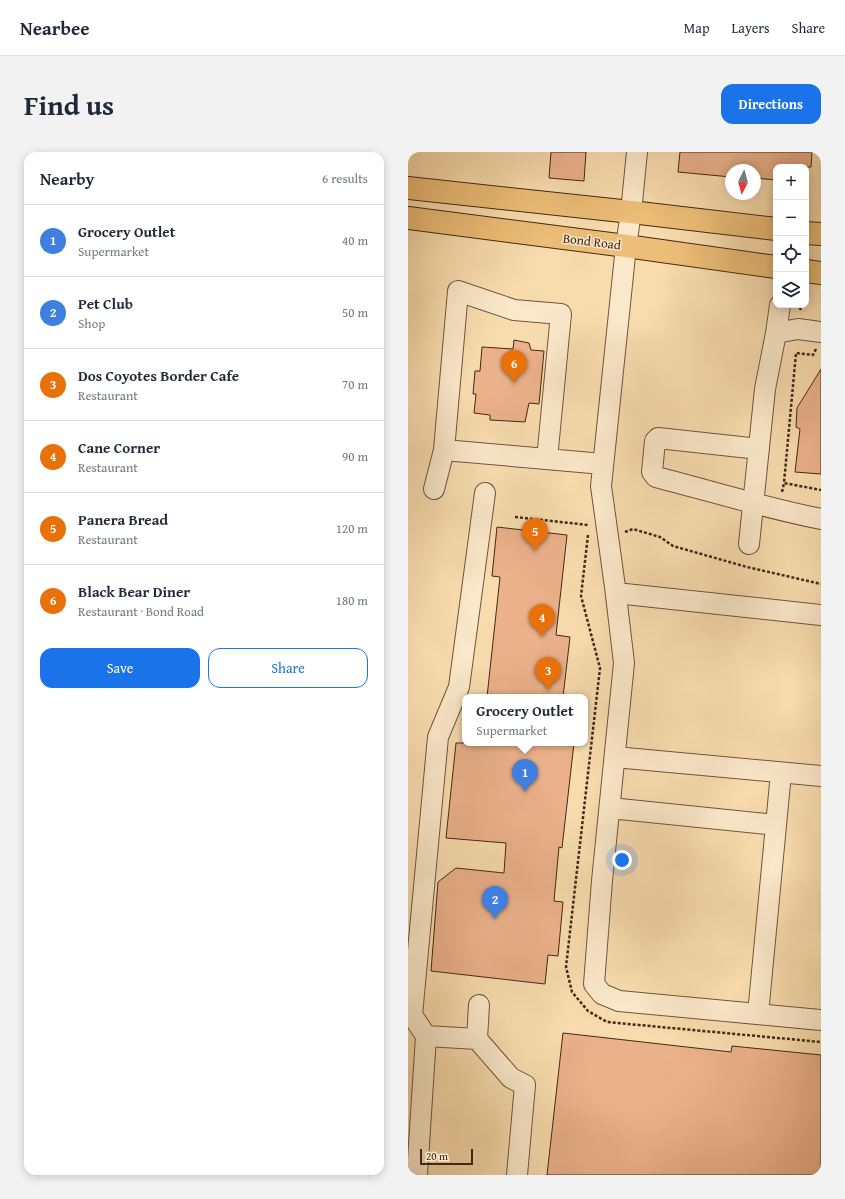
<!DOCTYPE html>
<html lang="en">
<head>
<meta charset="utf-8">
<style>
	:root { --surface:#fff; --page:#f2f2f3; --text:#1f2937; --muted:#747a83; --line:#e0e1e3; --accent:#1a73e8 }
	body { margin:0; font-family:"Gentium Book Plus",serif; background:var(--page); color:var(--text) }
	.controls { position:absolute; right:12px; top:12px; display:grid; overflow:hidden; border-radius:8px; box-shadow:0 2px 10px #0003 }
	.controls button { width:36px; height:36px; display:grid; place-items:center; padding:0; border:0; border-bottom:1px solid var(--line); background:var(--surface); color:var(--text); font:20px sans-serif }
	.compass { position:absolute; left:317px; top:12px; width:36px; height:36px; border-radius:50%; background:var(--surface); box-shadow:0 2px 10px #0003; rotate:186deg }
	.scale { position:absolute; left:12px; bottom:10px; width:53px; box-sizing:border-box; padding-left:4px; border:2px solid #442816; border-top:0; font-size:11px; line-height:14px; white-space:nowrap; color:#442816; -webkit-text-stroke:3px #fae8ca; paint-order:stroke }
	.you { position:absolute; left:214px; top:708px; width:14px; height:14px; margin:-10px; border:3px solid #fff; border-radius:50%; background:#1a73e8; box-shadow:0 0 0 6px #1a73e833 }
	.badge { display:grid; place-items:center; width:26px; height:26px; border-radius:50%; background:var(--accent); color:#fff; font-size:13px; font-weight:700 }
	.pin { position:absolute; translate:-50% -33px; filter:drop-shadow(0 1px 2px #0008) }
	.pin::after { content:''; position:absolute; top:21px; width:14px; height:12px; background:inherit; clip-path:polygon(0 0,100% 0,50% 100%) }
	.popup { position:absolute; left:54px; top:542px; width:126px; height:52px; box-sizing:border-box; display:grid; place-content:center; border-radius:8px; background:var(--surface); filter:drop-shadow(0 1px 3px #0005); font-size:13px; white-space:nowrap; color:var(--muted) }
	.popup b { font-size:15px; color:var(--text) }
	.popup::after { content:''; position:absolute; left:50%; top:100%; margin-left:-8px; border:8px solid transparent; border-top-color:var(--surface) }
	.list { margin:0; padding:0; list-style:none }
	h2 { display:flex; justify-content:space-between; align-items:center; height:52px; margin:0; padding:0 16px; font-size:17px }
	h2 small { font-size:13px; font-weight:400; color:var(--muted) }
	.list li { display:grid; grid-template-columns:26px 1fr auto; gap:12px; align-items:center; box-sizing:border-box; height:72px; padding:0 16px; border-top:1px solid var(--line) }
	.list b { display:block; font-size:15px; white-space:nowrap }
	.list p { margin:0; font-size:13px; white-space:nowrap; color:var(--muted) }
	.list em { font-size:13px; font-style:normal; color:var(--muted) }
	.actions { display:flex; gap:8px; padding:12px 16px }
	.actions a { flex:1; padding:9px 0; border:1px solid var(--accent); border-radius:12px; text-align:center; font-size:14px; color:var(--accent) }
	.actions .main { background:var(--accent); color:#fff }
	.icon { flex:none; width:22px; height:22px; fill:none; stroke:currentColor; stroke-width:2; stroke-linecap:round; stroke-linejoin:round }
	.map { position:relative; flex:none; width:413px; height:1023px; overflow:hidden; border-radius:12px }
	header { display:flex; align-items:center; gap:24px; box-sizing:border-box; height:56px; padding:0 20px; background:var(--surface); border-bottom:1px solid var(--line) }
	header strong { font-size:19px }
	nav { display:flex; gap:22px; margin-inline-start:auto; font-size:14px }
	.intro { display:flex; align-items:center; justify-content:space-between; box-sizing:border-box; height:96px; padding:0 24px }
	h1 { margin:0; font-size:28px }
	.button { padding:10px 18px; border-radius:12px; background:var(--accent); color:#fff; font-size:14px; font-weight:700 }
	main { display:flex; gap:24px; padding:0 24px }
	aside { flex:1; background:var(--surface); border-radius:12px; box-shadow:0 2px 10px #0003 }
	.map>svg:first-child { display:block }
</style>
</head>
<body>
<header>
<strong>Nearbee</strong>
<nav><a>Map</a><a>Layers</a><a>Share</a></nav>
</header>
<div class="intro"><h1>Find us</h1><a class="button">Directions</a></div>
<main>
<aside>
<h2>Nearby<small>6 results</small></h2>
<ul class="list">
<li><span class="badge" style="background:#3f7fe0">1</span><div><b>Grocery Outlet</b><p>Supermarket</p></div><em>40 m</em></li>
<li><span class="badge" style="background:#3f7fe0">2</span><div><b>Pet Club</b><p>Shop</p></div><em>50 m</em></li>
<li><span class="badge" style="background:#e8710a">3</span><div><b>Dos Coyotes Border Cafe</b><p>Restaurant</p></div><em>70 m</em></li>
<li><span class="badge" style="background:#e8710a">4</span><div><b>Cane Corner</b><p>Restaurant</p></div><em>90 m</em></li>
<li><span class="badge" style="background:#e8710a">5</span><div><b>Panera Bread</b><p>Restaurant</p></div><em>120 m</em></li>
<li><span class="badge" style="background:#e8710a">6</span><div><b>Black Bear Diner</b><p>Restaurant · Bond Road</p></div><em>180 m</em></li>
</ul>
<div class="actions"><a class="main">Save</a><a>Share</a></div>
</aside>
<div class="map">
<svg width="413" height="1023" viewBox="0 0 413 1023">
	<rect width="100%" height="100%" fill="#f8dcae"/>
	<filter id="stains"><feTurbulence type="fractalNoise" baseFrequency=".005" numOctaves="4"/><feColorMatrix values="0 0 0 0 .2 0 0 0 0 .09 0 0 0 0 .02 0 0 0 .5 -.17"/></filter>
	<radialGradient id="worn" r=".72"><stop offset=".6" stop-color="#630" stop-opacity="0"/><stop offset="1" stop-color="#630" stop-opacity=".3"/></radialGradient>
	<path fill="#ebb18b" stroke="#442816" d="M 143,0 L 178,0 L 176,29 L 141,26 Z
		M 272,0 L 404,0 L 403,15 L 368,15 L 368,28 L 347,26 L 347,18 L 323,18 L 323,25 L 270,20 Z
		M 106,188 L 121,191 L 123,198 L 136,199 L 131,252 L 121,251 L 117,270 L 82,268 L 82,263 L 66,261 L 68,242 L 65,242 L 67,219 L 72,219 L 74,195 L 105,197 Z
		M 413,217 L 413,322 L 387,320 L 392,277 L 388,275 L 389,256 Z
		M 89,375 L 159,383 L 148,483 L 162,485 L 155,545 L 79,545 L 92,425 L 84,424 Z
		M 48,591 L 166,591 L 154,696 L 151,695 L 146,749 L 155,750 L 150,804 L 140,803 L 137,832 L 23,819 L 30,730 L 48,716 L 96,721 L 98,691 L 38,686 Z
		M 155,881 L 323,900 L 324,894 L 413,903 L 413,1023 L 139,1023 Z"/>
	<g fill="none" stroke-linecap="round" stroke-linejoin="round">
		<defs>
			<path id="minor" d="M 229,0 L 223,60 L 218,94 L 193,334 L 207,435 L 216,511 L 194,729 L 186,832 L 194,842 L 211,849 L 413,868
				M 368,181 L 390,177 L 413,180
				M 351,297 L 250,286 L 247,289 L 244,320 L 248,325 C 303,339 357,356 413,367
				M 36,298 L 195,312
				M 26,337 L 36,298 L 50,139 L 106,158 L 153,162 L 139,307
				M 341,392 L 357,237 L 368,181 L 372,153
				M 208,441 L 413,463
				M 207,605 L 413,624
				M 202,656 L 368,673
				M 71,853 L 69,887 L 103,926 L 117,933 L 109,1023
				M 350,862 L 373,621
				M 18,884 L 69,887
				M 9,1023 L 18,884 L 4,863 L 30,585 L 51,535 L 77,341"/>
			<path id="major" d="M 0,36 L 223,60 L 368,77
				M 0,66 L 218,94 L 368,115
				M 398,81 L 413,82
				M 398,119 L 413,121"/>
		</defs>
		<use href="#minor" stroke="#71553c" stroke-width="22"/>
		<use href="#major" stroke="#442816" stroke-width="24"/>
		<path stroke="#442816" stroke-width="2.5" stroke-dasharray="3 2" stroke-linecap="butt" d="M 393,158 L 392,156 L 394,153
			M 408,197 L 405,203 L 388,201 L 376,331 L 413,338
			M 374,340 L 376,331
			M 107,365 L 180,373
			M 217,380 L 225,377 L 252,385 L 265,394 L 339,415 L 413,432
			M 180,383 L 173,444 L 192,516 L 158,815 L 164,840 L 180,859 L 199,870 L 413,890"/>
		<use href="#minor" stroke="#fae8ca" stroke-width="20"/>
		<use href="#major" stroke="#ecbe77" stroke-width="22"/>
	</g>
	<g text-anchor="middle" stroke-width="3" stroke-linejoin="round" paint-order="stroke">
		<g font-size="13" fill="#442816" stroke="#fae8ca">
			<text transform="translate(184 89) rotate(7)" y="5">Bond Road</text>
		</g>
	</g>
	<rect width="100%" height="100%" filter="url(#stains)"/>
	<rect width="100%" height="100%" fill="url(#worn)"/>
</svg>
<div class="controls">
<button>+</button>
<button>−</button>
<button><svg class="icon" aria-label="locate" viewBox="0 0 24 24"><circle cx="12" cy="12" r="6"/><path d="M12 2v4M12 18v4M2 12h4M18 12h4"/></svg></button>
<button><svg class="icon" aria-label="layers" viewBox="0 0 24 24"><path d="M12 4l9 5-9 5-9-5zM3 14l9 5 9-5"/></svg></button>
</div>
<svg class="compass" viewBox="-18 -18 36 36"><path d="M0-13l5 13h-10z" fill="#e53935"/><path d="M0 13l5-13h-10z" fill="#747a83"/></svg>
<div class="scale">20 m</div>
<div class="you"></div>
<div class="pin badge" style="left:117px;top:640px;background:#3f7fe0">1</div>
<div class="popup"><b>Grocery Outlet</b>Supermarket</div>
<div class="pin badge" style="left:87px;top:767px;background:#3f7fe0">2</div>
<div class="pin badge" style="left:140px;top:538px;background:#e8710a">3</div>
<div class="pin badge" style="left:134px;top:485px;background:#e8710a">4</div>
<div class="pin badge" style="left:127px;top:399px;background:#e8710a">5</div>
<div class="pin badge" style="left:106px;top:231px;background:#e8710a">6</div>
</div>
</main>
</body>
</html>
